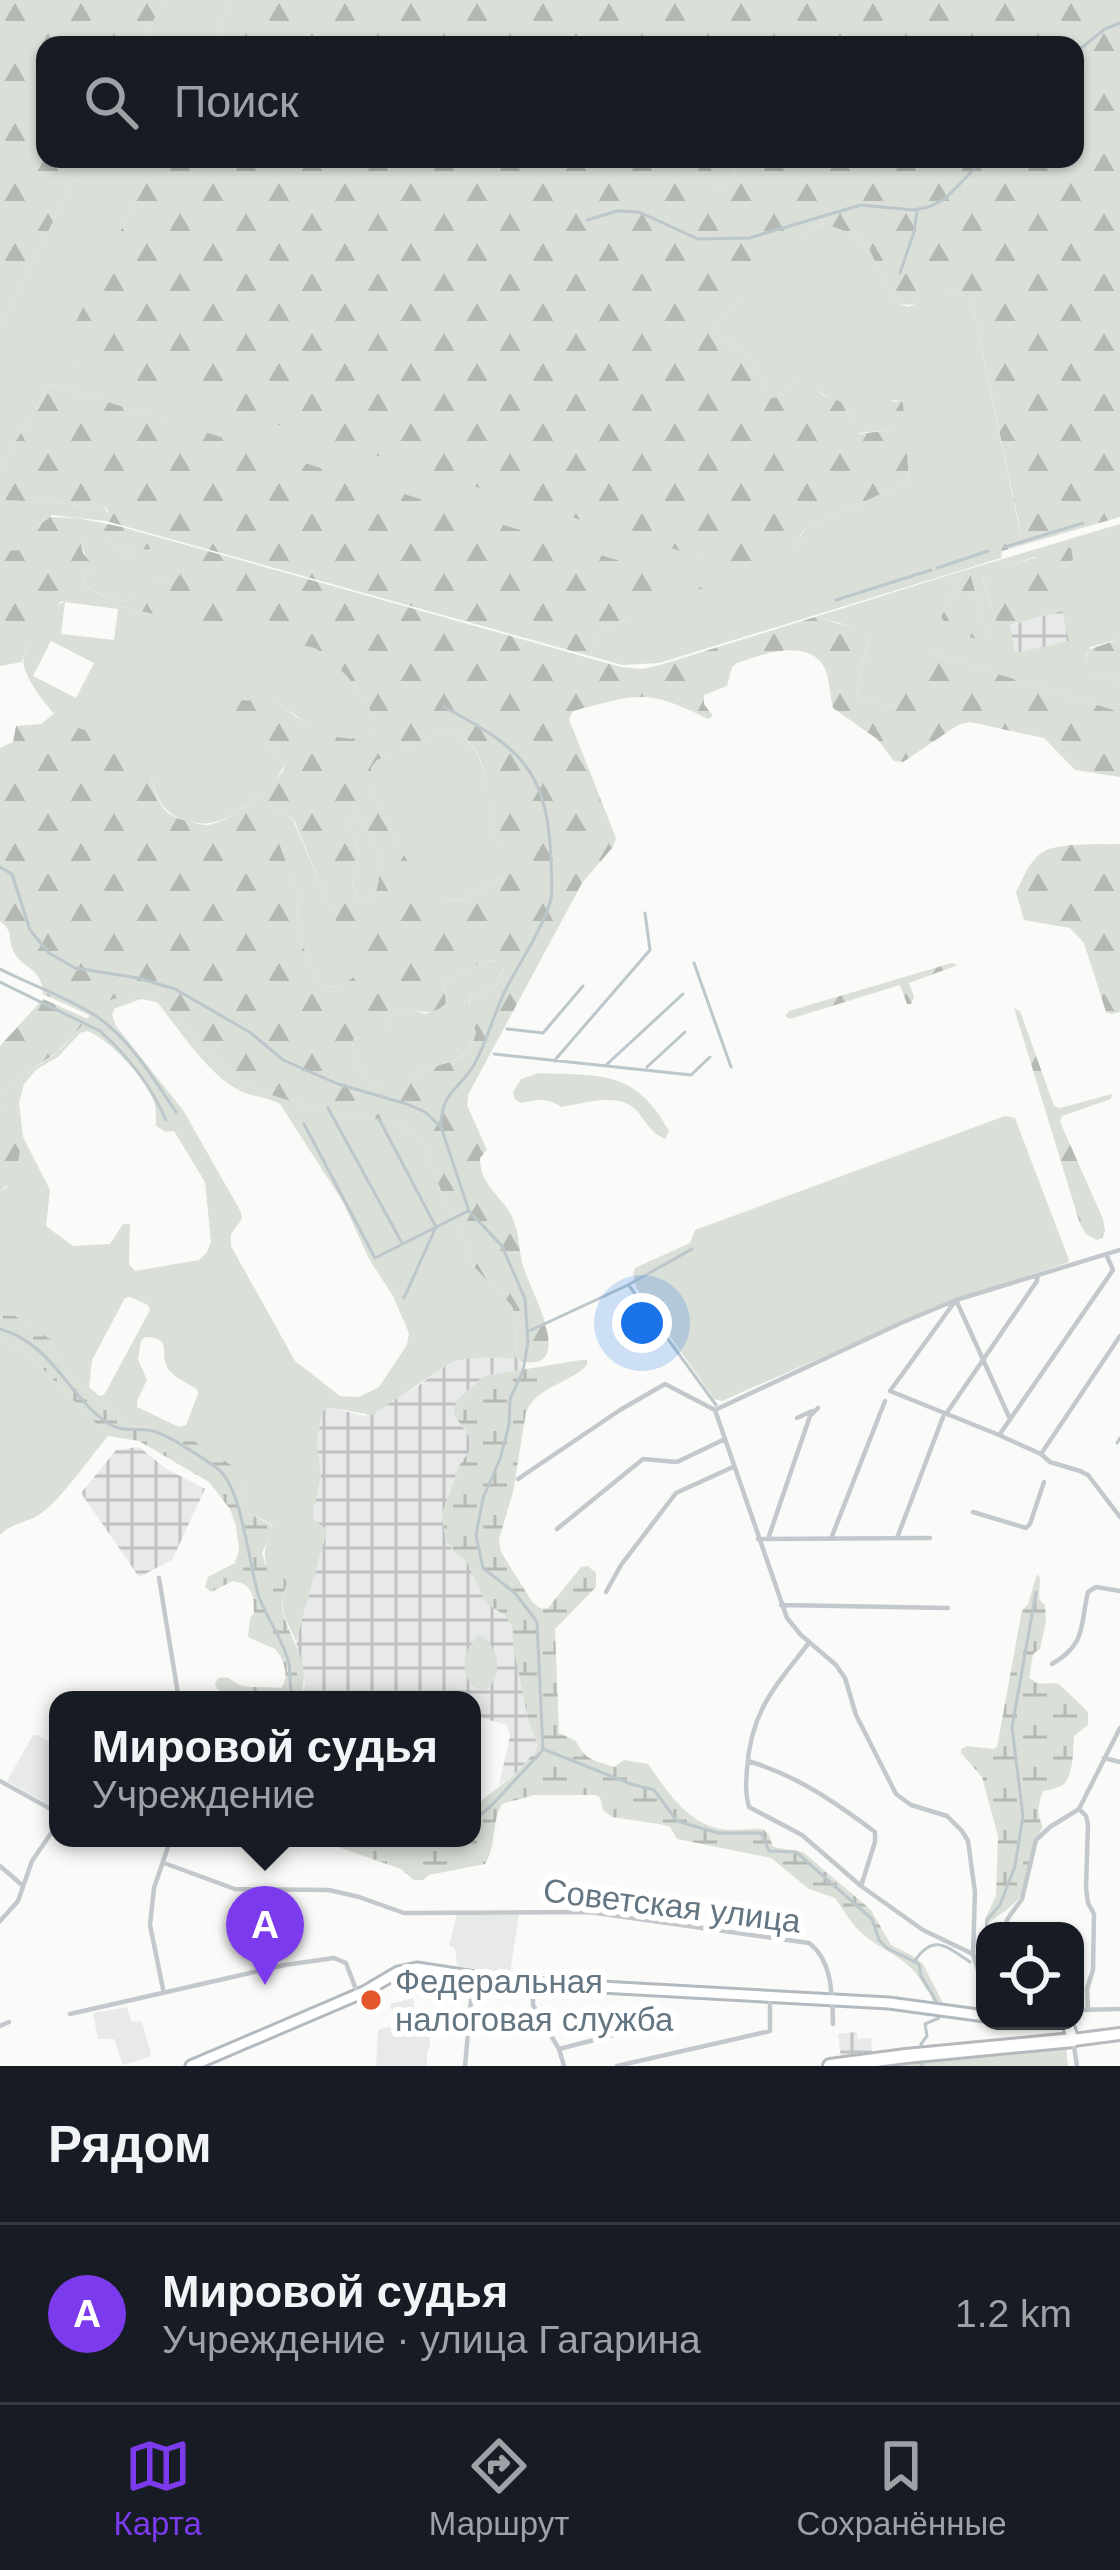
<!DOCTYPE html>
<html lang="ru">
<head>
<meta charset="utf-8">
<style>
	:root { --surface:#171b24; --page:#20242c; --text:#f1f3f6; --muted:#9ea1a6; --line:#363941; --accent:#7c3aed }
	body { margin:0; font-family:Helvetica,sans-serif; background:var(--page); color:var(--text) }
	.controls { position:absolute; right:36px; bottom:36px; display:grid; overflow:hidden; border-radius:24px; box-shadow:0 3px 9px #0004 }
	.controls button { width:108px; height:108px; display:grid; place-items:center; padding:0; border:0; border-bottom:3px solid var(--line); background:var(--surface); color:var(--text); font:60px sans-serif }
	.you { position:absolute; left:642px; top:1323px; width:42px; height:42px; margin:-30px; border:9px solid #fff; border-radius:50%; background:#1a73e8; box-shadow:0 0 0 18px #1a73e833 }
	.badge { display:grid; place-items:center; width:78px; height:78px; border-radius:50%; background:var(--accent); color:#fff; font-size:39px; font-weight:700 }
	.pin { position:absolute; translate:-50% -99px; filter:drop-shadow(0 3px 6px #0008) }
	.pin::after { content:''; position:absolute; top:63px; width:42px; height:36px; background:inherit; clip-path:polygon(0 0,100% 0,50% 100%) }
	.popup { position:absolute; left:49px; top:1691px; width:432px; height:156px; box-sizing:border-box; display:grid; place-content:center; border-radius:24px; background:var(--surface); filter:drop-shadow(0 3px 9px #0005); font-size:39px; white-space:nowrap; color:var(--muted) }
	.popup b { font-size:45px; color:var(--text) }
	.popup::after { content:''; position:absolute; left:50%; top:100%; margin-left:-24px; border:24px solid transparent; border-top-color:var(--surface) }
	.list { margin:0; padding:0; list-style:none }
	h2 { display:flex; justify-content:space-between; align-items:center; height:156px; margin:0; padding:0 48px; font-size:51px }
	h2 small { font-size:39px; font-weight:400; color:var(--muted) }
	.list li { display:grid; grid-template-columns:78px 1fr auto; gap:36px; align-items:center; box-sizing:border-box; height:180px; padding:0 48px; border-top:3px solid var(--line) }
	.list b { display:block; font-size:45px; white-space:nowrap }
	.list p { margin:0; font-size:39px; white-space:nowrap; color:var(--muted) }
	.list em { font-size:39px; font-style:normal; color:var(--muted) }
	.icon { flex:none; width:66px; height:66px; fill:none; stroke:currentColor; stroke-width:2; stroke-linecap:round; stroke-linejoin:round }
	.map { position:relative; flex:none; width:1120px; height:2066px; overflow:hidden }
	.search { position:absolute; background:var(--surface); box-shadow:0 3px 9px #0004; left:36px; right:36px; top:36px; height:132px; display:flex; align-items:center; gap:30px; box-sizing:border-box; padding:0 42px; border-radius:24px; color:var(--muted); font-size:45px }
	.sheet { height:336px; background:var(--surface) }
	nav { display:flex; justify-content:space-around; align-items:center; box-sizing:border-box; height:168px; border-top:3px solid var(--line); background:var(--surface); font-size:33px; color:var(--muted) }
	nav a { display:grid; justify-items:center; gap:6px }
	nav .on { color:var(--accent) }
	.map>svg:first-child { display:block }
</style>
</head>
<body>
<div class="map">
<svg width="1120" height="2066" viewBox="0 0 1120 2066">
	<defs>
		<pattern id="industrial-grid" width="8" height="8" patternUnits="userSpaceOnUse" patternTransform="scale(3)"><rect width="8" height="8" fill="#e8e9e9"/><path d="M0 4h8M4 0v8" fill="none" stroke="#c0c1c2"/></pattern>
		<pattern id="forest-firs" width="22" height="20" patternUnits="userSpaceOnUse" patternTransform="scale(3)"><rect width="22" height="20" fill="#dadfd7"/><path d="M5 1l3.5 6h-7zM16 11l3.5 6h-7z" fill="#b4b9b4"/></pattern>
		<pattern id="wetland-marsh" width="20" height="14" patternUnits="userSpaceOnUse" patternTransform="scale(3)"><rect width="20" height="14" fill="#dadfd7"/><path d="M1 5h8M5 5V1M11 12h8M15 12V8" fill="none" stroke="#b4b9b4"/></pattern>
	</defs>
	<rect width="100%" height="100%" fill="#fafaf8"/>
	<path fill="#e8e9e9" d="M 33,1735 L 37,1735 L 58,1746 L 58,1807 L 55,1808 L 7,1781 Z
		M 519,1914 L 510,1974 L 457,1966 L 455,1949 L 449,1945 L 457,1915 Z
		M 413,1998 L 416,2018 L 429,2023 L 430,2047 L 427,2051 L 427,2066 L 376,2066 L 378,2030 L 396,2025 L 390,2004 Z
		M 127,2007 L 131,2021 L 142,2022 L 151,2054 L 149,2057 L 123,2065 L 114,2039 L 98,2039 L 93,2013 Z"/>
	<path fill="url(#industrial-grid)" d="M 1055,602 L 1120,632 L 1015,653 L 1009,626 L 1057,612 Z
		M 516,1357 L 521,1362 L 522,1370 L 484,1376 L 458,1399 L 454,1415 L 471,1439 L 470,1450 L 459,1466 L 442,1515 L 446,1541 L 456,1554 L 467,1562 L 485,1602 L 506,1616 L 513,1628 L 513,1644 L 529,1723 L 538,1745 L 535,1752 L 513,1776 L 499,1785 L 510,1736 L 507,1725 L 472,1715 L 472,1700 L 417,1700 L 394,1694 L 388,1700 L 300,1699 L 305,1684 L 296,1641 L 326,1534 L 314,1520 L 313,1513 L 321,1475 L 317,1443 L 322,1411 L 332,1408 L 364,1416 L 415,1388 L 451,1362 L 471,1358 Z
		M 139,1447 L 165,1468 L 205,1489 L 172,1560 L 139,1577 L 81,1493 L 116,1450 Z
		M 856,2032 L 858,2039 L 871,2038 L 872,2055 L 841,2058 L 838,2034 Z"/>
	<path fill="#dadfd7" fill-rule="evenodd" d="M 164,0 L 233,0 L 211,45 L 141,45 Z
		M 84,159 L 156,159 L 60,356 L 701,556 L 716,552 L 798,552 L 796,544 L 805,529 L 909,481 L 901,401 L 893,400 L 890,430 L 858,433 C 846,411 848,406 825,395 C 813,389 811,383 797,381 L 780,397 L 770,398 L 751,359 L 716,332 L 717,324 L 790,238 L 825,223 L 852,234 L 867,245 L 895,302 L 908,307 C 929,298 950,287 971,298 L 1020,532 L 1002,551 L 1001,558 L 659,663 L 622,665 L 590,656 L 595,640 L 603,630 L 701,588 L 50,384 L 0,468 L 0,329 Z
		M 708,159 L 735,159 L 734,182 L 726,186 L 716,184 Z
		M 0,497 L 5,500 L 104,506 L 108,514 L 106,521 L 52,515 L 33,529 L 34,546 C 25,555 12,553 0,551 Z
		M 1120,524 L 1120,639 L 1090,647 L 1086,653 L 1087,672 L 1120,681 L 1120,712 L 927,652 L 896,704 L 889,706 L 861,699 L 856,692 L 868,642 C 859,624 833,622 815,617 L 965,570 L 941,617 L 987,636 L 969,569 ZM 1034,557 L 1038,557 L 1005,624 L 996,621 L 982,575 ZM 1062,611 L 1069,641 L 1015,653 L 1010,625 Z
		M 88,539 L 105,539 L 127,554 C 151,545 172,546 180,575 L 174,580 L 154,577 L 141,586 L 142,596 C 121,607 99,597 83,582 L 84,575 L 91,570 L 81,544 Z
		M 67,600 L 121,607 L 315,647 C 332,658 371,698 373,719 C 374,723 372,726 371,730 C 364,733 359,738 352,739 C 333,742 291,713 276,702 L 266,749 L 275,750 L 284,764 C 279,782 255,798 240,810 C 227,819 212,825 197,823 C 142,814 164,773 129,744 C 113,730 87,735 68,725 C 54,718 27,682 24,666 C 22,657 26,649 32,641 C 42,627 51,606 67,600 ZM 65,602 L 118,609 L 114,640 L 61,634 ZM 51,641 L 94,663 L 76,698 L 33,676 Z
		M 444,732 C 489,733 487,797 492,830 C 495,848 507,857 504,876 C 473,894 460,909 424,896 L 371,788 L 371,768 L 376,760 Z
		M 285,813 L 293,820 L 356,967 L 355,976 C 344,985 332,990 319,984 L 297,932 L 298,893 L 271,825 L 275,815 Z
		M 354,814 C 376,830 388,875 372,899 L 362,901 C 341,879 362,867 357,843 C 355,834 348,826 346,815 Z
		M 498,960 L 504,968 L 494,989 L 472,995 L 469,1001 L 476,1033 C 464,1066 449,1059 423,1071 C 400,1081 395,1088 367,1082 L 355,1059 L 353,1039 L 393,1031 L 387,1021 C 397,1006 409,1008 425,1014 L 446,1003 L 444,981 L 485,961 Z
		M 127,995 L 158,998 C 180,1021 207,1056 231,1074 C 272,1105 346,1112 395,1123 L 411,1131 L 424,1145 L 447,1207 L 466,1244 L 473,1266 L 512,1306 L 517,1324 L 516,1357 L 471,1358 L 452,1362 L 372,1415 L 332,1408 L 322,1411 L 317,1443 L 321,1475 L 313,1513 L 314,1520 L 325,1528 L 326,1534 L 296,1641 C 288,1623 277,1608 286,1589 C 264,1562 258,1561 273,1528 L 270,1523 L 249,1514 L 240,1480 L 160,1427 L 127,1426 L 69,1376 L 55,1351 L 52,1341 L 15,1316 L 0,1315 L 0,1192 L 7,1187 L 9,1110 L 0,1111 L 0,1092 C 18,1078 38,1067 55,1054 C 79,1034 94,997 127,995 ZM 141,999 L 157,1002 C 178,1028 206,1071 235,1088 C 249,1097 265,1096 280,1104 L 343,1202 L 369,1259 L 393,1296 L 409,1333 L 407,1345 L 379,1387 L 359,1397 L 340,1396 L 295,1361 L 231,1246 L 231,1234 L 242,1219 L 241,1212 L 183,1110 L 116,1026 L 112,1015 L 114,1009 ZM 87,1031 C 109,1038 150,1083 155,1105 C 156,1109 156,1122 156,1126 L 166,1132 L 174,1131 L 205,1182 L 211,1242 L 207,1252 L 199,1260 L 135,1271 L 129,1264 L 130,1224 L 123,1224 L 110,1244 L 73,1246 L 46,1226 L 50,1190 L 23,1137 L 19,1103 L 24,1084 L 37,1069 L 58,1057 L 80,1033 ZM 130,1297 L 148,1305 L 150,1310 L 104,1395 L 99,1396 L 89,1387 L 92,1360 L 125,1298 ZM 145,1337 C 176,1338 156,1355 171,1372 C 177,1379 189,1384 197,1389 L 198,1394 L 186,1425 L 179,1427 L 137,1407 L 137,1401 L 147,1380 L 138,1359 L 141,1341 Z
		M 539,1073 C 601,1076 635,1069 669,1131 L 665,1139 C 651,1133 646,1122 637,1111 C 619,1091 584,1104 561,1107 C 546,1097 538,1100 521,1103 L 515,1099 L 513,1092 L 521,1079 Z
		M 1005,1116 L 1015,1118 L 1069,1260 L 1067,1263 L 955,1299 L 722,1401 L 714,1399 L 637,1289 L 633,1274 L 635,1268 L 690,1243 L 695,1230 Z
		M 0,1340 L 26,1352 L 108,1436 C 91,1456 62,1498 43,1512 C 29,1523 12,1522 0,1535 Z
		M 478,1636 L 483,1636 C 500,1650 504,1678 484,1691 C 457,1684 461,1651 478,1636 Z
		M 1066,2046 L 1068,2066 L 861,2066 Z"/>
	<path fill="url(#forest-firs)" fill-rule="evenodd" d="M 0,0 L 164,0 L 141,45 L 45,45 L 45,159 L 84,159 L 0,329 Z
		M 233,0 L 1120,0 L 1120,517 L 1002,551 L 1000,541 L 1018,534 L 1020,529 L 971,298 C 941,282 921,314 895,302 L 867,245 L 852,234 L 824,223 L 791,238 L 717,324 L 716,332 L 751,359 L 770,398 L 780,397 L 797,381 L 809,382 L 821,394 L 841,402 L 859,434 L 890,430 L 891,402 L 900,401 L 903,403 L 909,481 L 805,529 C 795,539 801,549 795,558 C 767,567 742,581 720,553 L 701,556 L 680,551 L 59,356 L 156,159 L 708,159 L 716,184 L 726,186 L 734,182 L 735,159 L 1075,159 L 1075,45 L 211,45 Z
		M 50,384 L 623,562 L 703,588 L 603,630 L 595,640 L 590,656 L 106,521 L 108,510 L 104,506 L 5,500 L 0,497 L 0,468 Z
		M 50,517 L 78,518 L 122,527 L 621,667 L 642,669 L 660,665 L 815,617 L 858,629 L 868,641 L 856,692 L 861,699 L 889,706 L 896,704 L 912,658 L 917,654 L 927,652 L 1120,712 L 1120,777 L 1075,770 L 1044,738 L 970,722 L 958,725 L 903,762 L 894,761 L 877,739 L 833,708 C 830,696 830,681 825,669 C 810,637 763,654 737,663 L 732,667 L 727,686 L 704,695 L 704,704 L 713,716 L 708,719 C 646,688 638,694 573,711 L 569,719 L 616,838 L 613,847 L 582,883 L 468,1095 L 467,1105 L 487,1150 L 480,1158 C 480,1185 500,1194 511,1215 C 520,1235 518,1243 522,1262 C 525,1281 566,1347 540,1361 C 537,1363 525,1362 521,1362 L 516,1357 L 517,1324 L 512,1306 L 473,1266 L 466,1244 L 447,1207 L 424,1145 L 411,1131 L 395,1123 C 346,1112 272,1105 231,1074 C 207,1056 180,1021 158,998 C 126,995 115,991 91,1016 L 43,994 C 42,965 21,970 13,950 C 7,935 15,934 0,921 L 0,748 L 13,742 L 16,726 L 41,724 L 55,713 C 75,738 108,726 132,743 C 152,758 149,790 164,809 C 169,815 173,816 180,819 C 188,821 199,825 207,825 C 231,823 267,789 283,771 L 284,764 L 275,750 C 234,745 220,761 227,708 L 237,700 L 276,702 L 296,717 L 337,737 L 351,739 L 371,730 C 371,726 373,723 373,720 C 371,698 332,658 315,648 L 121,607 L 61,601 L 26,650 L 22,662 L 0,666 L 0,551 L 29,550 L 33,546 L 33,529 ZM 88,539 L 105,539 L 127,554 C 150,545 172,547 180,575 L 173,580 L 154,577 L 144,579 L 141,586 L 141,596 C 121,607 98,597 83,582 L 84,575 L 91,570 L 91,563 L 83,553 L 81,544 ZM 444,732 C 491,733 486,798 492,830 C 495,848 507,858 503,877 C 473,894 459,910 424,895 L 371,788 L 371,768 L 377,760 ZM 285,813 L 294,820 L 355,967 L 355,976 C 344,985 332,990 319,984 L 297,932 L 298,893 L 272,825 L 275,815 ZM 354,814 C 376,830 388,875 372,899 L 362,901 C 341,880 362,868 357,844 C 355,834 349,827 346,816 ZM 497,960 L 504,969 L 494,989 L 472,995 C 465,1009 473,1019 476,1033 C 464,1067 449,1059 423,1071 C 402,1080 391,1088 367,1082 L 355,1059 L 353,1039 L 360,1037 L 376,1049 L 388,1047 L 394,1040 L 393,1031 L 387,1021 C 404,994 424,1026 446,1003 L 444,981 L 485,961 Z
		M 1064,546 L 1071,548 L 1073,560 L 1049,567 L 1055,591 L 1051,595 L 1053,608 L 1050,612 L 1005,624 L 996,621 L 982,574 L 1037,557 L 1039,552 Z
		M 969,569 L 987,636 L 986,642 L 951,631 L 941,617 L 965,570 Z
		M 1120,639 L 1120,681 L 1086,672 L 1087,650 Z
		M 1120,844 L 1120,1012 L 1111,1014 L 1106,1012 L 1084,943 L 1070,928 L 1024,920 L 1016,892 C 1023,879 1030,859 1043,852 C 1058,842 1101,845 1120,844 Z
		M 952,963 L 958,965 L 909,983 L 914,997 L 911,1004 L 907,1004 L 900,985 L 790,1019 L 785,1016 L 789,1011 Z
		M 43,999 L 88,1019 L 57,1052 L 0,1092 L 0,1046 Z
		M 1014,1008 L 1020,1011 L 1054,1106 L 1060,1108 L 1112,1094 L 1111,1099 L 1062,1116 L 1060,1122 L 1103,1219 L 1105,1231 L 1102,1238 L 1097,1240 L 1086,1234 L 1080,1224 Z
		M 9,1110 C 26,1133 23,1174 0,1192 L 0,1111 Z"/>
	<path fill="url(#wetland-marsh)" d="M 0,1315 L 15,1316 L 53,1341 L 55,1351 L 69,1376 L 127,1426 L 160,1427 L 183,1434 L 231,1465 L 240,1480 L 249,1514 L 270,1524 L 273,1529 L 262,1553 L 265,1563 L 281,1574 L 287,1582 C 285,1592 280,1601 283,1612 C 292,1648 312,1657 300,1700 L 280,1698 L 236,1700 L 217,1689 L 215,1684 L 218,1678 C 233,1675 230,1683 243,1686 C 255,1688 270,1687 281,1688 C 290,1677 284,1659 275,1649 L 248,1637 L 250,1618 L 254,1613 C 254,1596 253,1584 233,1581 L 211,1592 L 205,1587 L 208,1577 L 235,1563 L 239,1550 L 236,1526 L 230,1509 L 209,1482 L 139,1441 L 108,1436 L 26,1352 L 0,1340 Z
		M 581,1360 L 587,1360 L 587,1365 C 568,1385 538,1385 526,1412 L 513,1492 L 499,1539 L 501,1552 L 533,1603 L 542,1609 L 548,1608 L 581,1567 L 588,1566 L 596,1573 L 596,1587 L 555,1629 L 559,1733 L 576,1741 C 585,1761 595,1760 614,1767 L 624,1760 L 648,1764 C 670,1795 690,1829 732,1830 C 743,1830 752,1828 763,1829 L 769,1835 L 773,1847 L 803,1852 L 871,1910 L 891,1945 L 913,1956 L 923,1964 L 946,2009 L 933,2007 C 933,1993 928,1993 922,1982 C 906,1956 885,1953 864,1935 C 851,1925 844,1910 835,1898 L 809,1889 L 771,1858 L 677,1839 L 670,1827 L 665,1825 L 612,1817 L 603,1810 L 600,1797 L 595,1795 L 534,1795 L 502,1804 C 491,1822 497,1845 485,1864 L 429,1875 L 423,1880 L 414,1880 L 401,1869 L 338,1847 L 337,1842 L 342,1838 L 472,1838 L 472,1808 L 513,1776 L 535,1752 L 538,1745 L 529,1723 L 522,1690 L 513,1644 L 512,1627 L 506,1616 L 485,1602 L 467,1562 L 456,1554 L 446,1541 L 442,1515 L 459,1466 L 470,1450 L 471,1439 L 454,1415 L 454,1408 L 458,1399 L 484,1376 Z
		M 1037,1574 L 1040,1578 L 1039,1599 L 1045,1605 L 1046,1621 L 1040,1649 L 1033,1654 L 1029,1678 C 1045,1689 1045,1680 1058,1684 C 1061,1685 1084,1708 1088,1712 L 1088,1725 L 1074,1736 C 1073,1750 1074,1775 1063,1785 C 1060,1787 1047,1791 1043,1791 C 1038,1805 1036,1814 1043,1827 C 1030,1847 1031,1871 1022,1893 C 1015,1907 997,1915 985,1926 L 985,1919 L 996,1896 L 998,1836 L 982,1777 L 961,1753 L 961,1749 L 967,1746 L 994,1749 L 997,1747 L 1022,1610 L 1028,1604 Z"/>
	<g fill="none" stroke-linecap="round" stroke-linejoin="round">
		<path stroke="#bbc7cb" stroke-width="3" d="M 1075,53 L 1105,29 L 1120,23
			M 587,220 L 617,211 L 639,212 L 698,239 L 749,238 L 861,205 L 913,210 L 929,207 L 945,199 L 984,159
			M 900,273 L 914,232 L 917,211
			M 1005,547 L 1083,523
			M 937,568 L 988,551
			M 836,600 L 931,570
			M 0,867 L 12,874 L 30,930 L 49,953 L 75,968 L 138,978 L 175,989 L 251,1033 L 283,1060 L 338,1084 L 407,1104 L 425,1112 L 441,1127 L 469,1211 L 502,1246 L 525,1299 L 528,1342 L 523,1371 L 510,1399 L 509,1425 L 500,1459 L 483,1498 L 476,1535 L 483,1568 L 515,1593 L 537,1622 L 543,1749 L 631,1784 L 654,1790 L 677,1821 L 718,1833 L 761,1833 L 769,1851 L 796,1852 L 872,1919 L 879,1940 L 887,1948 L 919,1964 L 921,1976 L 939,2006
			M 694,963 L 731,1067
			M 0,969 C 31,985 67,997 96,1016 C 130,1039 153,1078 176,1112
			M 0,982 L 100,1031 C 127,1055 151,1086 166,1120
			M 507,1029 L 543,1033 L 583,986
			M 494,1054 L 691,1075 L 710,1057
			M 554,1061 L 650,950 L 645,913
			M 605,1066 L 683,994
			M 647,1067 L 685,1032
			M 328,1108 L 402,1243
			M 379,1119 L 436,1227 L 404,1298
			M 304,1124 L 375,1258 L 468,1211
			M 441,1125 C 442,1090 460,1090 475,1063 C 488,1039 494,1012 507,987 C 521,960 539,935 549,906 C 554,893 551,875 551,861 C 548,770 521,748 444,707
			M 630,1287 L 716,1405
			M 0,1329 C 53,1344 69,1398 109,1424 C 123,1433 139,1427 153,1431 C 171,1436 201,1457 217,1468 C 242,1486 249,1566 259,1597 C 267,1619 284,1641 289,1664 C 291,1676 289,1688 293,1700
			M 527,1332 L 628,1285 L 692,1249
			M 1117,1443 L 1120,1438
			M 472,1822 L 492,1805 L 542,1751
			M 420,1838 L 433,1838
			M 986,1931 L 987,1920 L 1000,1905 L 1015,1866 L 1023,1816 L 1012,1727 L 1036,1592
			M 914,1962 C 933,1933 946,1946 970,1962
			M 921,2051 L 921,2044 L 927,2036 L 925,2024 L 939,2018
			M 921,2066 L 923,2064"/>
		<defs>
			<path id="secondary" d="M 1067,2021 L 1073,2040
				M 191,2066 L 364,1992 L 398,1972 L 417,1968 L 510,1982 L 889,2003 L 985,2016"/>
			<path id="primary" d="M 1073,2040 L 1120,2034"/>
			<path id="trunk" d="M 830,2066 L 906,2056 L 1073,2040"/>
		</defs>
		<use href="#secondary" stroke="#b3babf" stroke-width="15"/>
		<use href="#primary" stroke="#b5babe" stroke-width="16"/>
		<use href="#trunk" stroke="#b4b9bd" stroke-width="18"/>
		<path stroke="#c3c8cc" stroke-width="4.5" d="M 715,1410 L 787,1618 L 801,1635 L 836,1665 L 845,1678 L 856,1715 L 896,1794 L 911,1805 L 947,1816 L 962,1831 L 968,1841 L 975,1892 L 973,1954 L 980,1976 L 983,2013
			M 715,1410 L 901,1323 L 956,1300 L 1120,1250
			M 946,1414 L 1037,1281 L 1038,1275
			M 797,1418 L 812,1411
			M 1010,1419 L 956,1300 L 890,1391 L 999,1435 L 1041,1454 L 1050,1462 L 1080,1471 L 1088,1475 L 1120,1517
			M 1000,1434 L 1113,1270 L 1106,1254
			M 1041,1454 L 1120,1336
			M 518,1479 L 620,1410 L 665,1384 L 715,1410
			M 973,1512 L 1026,1528 L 1030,1524 L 1044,1482
			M 557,1529 L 643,1459 L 677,1462 L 725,1439
			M 769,1536 L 810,1416 L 818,1408
			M 832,1536 L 885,1401
			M 897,1538 L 943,1417
			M 758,1539 L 930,1538
			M 159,1578 L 179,1700
			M 606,1592 L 621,1565 L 676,1493 L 733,1467
			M 781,1605 L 948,1608
			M 808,1644 C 774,1688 751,1711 747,1769 C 746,1782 745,1794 749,1807 L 802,1835 L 861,1886 L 923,1930 L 973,1954
			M 1052,1664 C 1087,1644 1080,1625 1088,1592 L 1096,1587 L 1120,1591
			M 1104,1758 L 1120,1762
			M 748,1761 C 796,1775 835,1802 875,1832 L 875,1842 L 861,1886
			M 0,1781 L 58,1813
			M 1079,1809 L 1086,1816 L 1088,1824 L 1086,1888 L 1088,1903 L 1094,1914 L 1093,1970 L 1087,1989 L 1088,2010
			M 164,1863 L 235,1889 L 329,1890 L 359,1897 L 404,1913 L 589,1912 L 809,1943 C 833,1961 832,1996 833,2024
			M 0,1866 L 22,1885
			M 0,1921 L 18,1901 L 32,1861 L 58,1823
			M 1003,1931 L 1008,1918 L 1022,1899 L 1036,1840 L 1050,1827 L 1079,1809 L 1120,1728
			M 533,1984 L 533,2005 L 559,2049 L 564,2066
			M 163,1989 L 150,1925 L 154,1888 L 171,1838
			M 1075,2010 L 1120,2009
			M 70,2014 L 285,1965 L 334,1958 L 346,1963 L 358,1995
			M 0,2026 L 9,2022
			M 1073,2040 L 1077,2066
			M 559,2049 L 617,2034
			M 465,2066 L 473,1978
			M 617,2066 L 770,2031 L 770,1996"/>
		<use href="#secondary" stroke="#fff" stroke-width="9"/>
		<use href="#primary" stroke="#fff" stroke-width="10"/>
		<use href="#trunk" stroke="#fff" stroke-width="12"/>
	</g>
	<circle fill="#e4572e" stroke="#fff" stroke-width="4.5" cx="371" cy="2000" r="12"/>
	<g text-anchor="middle" stroke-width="12" stroke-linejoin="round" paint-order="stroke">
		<g font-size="33" fill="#657683" stroke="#fff">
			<text transform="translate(672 1905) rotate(7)" y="12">Советская улица</text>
		</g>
		<g font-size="33" fill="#657683" stroke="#fff" text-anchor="start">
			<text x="395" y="1993">Федеральная<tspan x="395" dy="38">налоговая служба</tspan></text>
		</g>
	</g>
</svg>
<div class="controls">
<button><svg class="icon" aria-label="locate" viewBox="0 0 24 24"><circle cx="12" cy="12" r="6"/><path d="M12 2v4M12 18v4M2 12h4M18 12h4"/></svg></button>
</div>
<div class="you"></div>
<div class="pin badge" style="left:265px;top:1985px">A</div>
<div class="popup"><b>Мировой судья</b>Учреждение</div>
<div class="search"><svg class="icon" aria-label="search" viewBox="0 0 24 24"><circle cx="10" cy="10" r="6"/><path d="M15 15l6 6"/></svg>Поиск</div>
</div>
<section class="sheet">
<h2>Рядом<small></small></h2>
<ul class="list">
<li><span class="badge">A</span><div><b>Мировой судья</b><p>Учреждение · улица Гагарина</p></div><em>1.2 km</em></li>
</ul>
</section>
<nav>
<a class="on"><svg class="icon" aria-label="map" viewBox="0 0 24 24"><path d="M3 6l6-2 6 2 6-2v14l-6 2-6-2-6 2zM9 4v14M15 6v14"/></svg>Карта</a>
<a><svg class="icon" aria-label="directions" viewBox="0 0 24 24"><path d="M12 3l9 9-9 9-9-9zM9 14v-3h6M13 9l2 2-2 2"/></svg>Маршрут</a>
<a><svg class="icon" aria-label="saved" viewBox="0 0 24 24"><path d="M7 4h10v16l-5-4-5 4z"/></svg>Сохранённые</a>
</nav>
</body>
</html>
